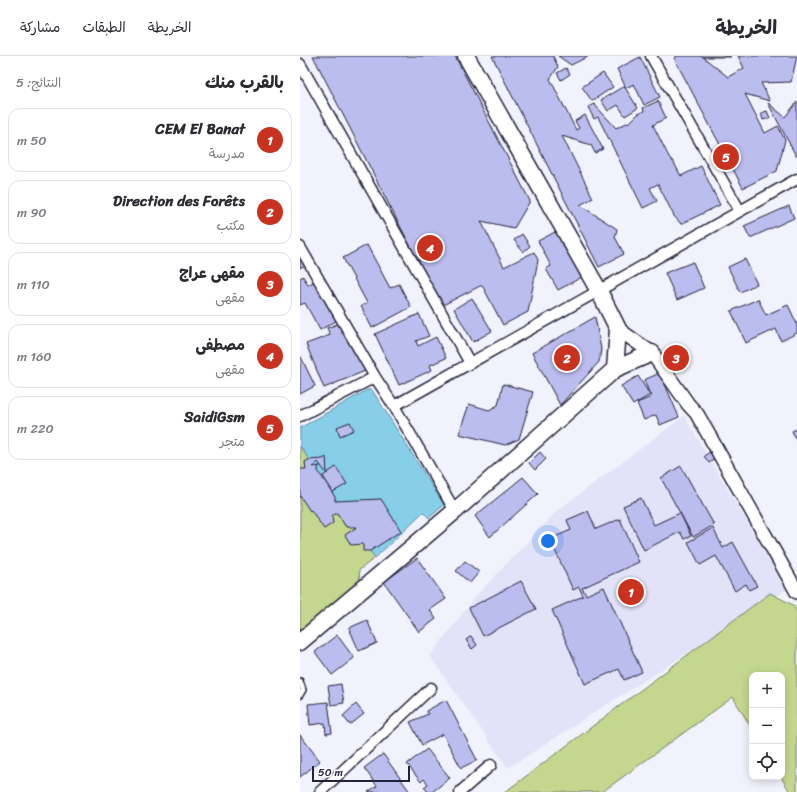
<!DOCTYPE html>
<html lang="ar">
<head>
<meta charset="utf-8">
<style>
	:root { --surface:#fff; --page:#f7f7f7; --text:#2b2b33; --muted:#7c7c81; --line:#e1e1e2; --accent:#c8321e }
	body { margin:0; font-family:Sriracha,"Playpen Sans Arabic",sans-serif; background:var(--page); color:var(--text); direction:rtl }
	.controls { position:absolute; right:12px; bottom:12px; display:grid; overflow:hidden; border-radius:8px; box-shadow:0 2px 10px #0003 }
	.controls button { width:36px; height:36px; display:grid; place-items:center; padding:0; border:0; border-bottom:1px solid var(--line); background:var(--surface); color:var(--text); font:20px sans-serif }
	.scale { position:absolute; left:12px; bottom:10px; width:98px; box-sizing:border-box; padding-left:4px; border:2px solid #22223b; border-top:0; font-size:11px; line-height:14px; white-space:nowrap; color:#22223b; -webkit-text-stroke:3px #fff; paint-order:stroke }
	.you { position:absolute; left:248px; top:485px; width:14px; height:14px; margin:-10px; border:3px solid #fff; border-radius:50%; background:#1a73e8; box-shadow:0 0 0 6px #1a73e833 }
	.badge { display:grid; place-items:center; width:26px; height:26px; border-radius:50%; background:var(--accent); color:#fff; font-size:13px; font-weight:700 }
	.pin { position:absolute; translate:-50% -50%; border:2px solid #fff; box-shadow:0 1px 4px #0006 }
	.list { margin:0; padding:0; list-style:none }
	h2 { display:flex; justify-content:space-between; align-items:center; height:52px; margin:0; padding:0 16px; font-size:17px }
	h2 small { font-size:13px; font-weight:400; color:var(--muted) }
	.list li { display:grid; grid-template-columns:26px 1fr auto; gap:12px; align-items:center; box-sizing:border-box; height:64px; margin:0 8px 8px; padding:0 8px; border:1px solid var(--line); border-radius:12px }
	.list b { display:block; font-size:15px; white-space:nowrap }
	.list p { margin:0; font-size:13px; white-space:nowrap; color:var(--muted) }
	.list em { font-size:13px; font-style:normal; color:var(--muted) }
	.icon { flex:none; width:22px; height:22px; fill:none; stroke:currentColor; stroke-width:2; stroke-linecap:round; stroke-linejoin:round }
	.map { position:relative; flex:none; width:497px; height:736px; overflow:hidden; direction:ltr }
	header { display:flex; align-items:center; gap:24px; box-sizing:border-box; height:56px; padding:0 20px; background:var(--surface); border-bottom:1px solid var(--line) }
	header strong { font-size:19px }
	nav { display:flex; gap:22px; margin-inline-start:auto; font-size:14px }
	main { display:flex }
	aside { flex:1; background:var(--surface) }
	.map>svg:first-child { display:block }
</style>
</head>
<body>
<header>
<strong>الخريطة</strong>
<nav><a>الخريطة</a><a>الطبقات</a><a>مشاركة</a></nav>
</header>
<main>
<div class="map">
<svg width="497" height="736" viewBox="0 0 497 736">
	<rect width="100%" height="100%" fill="#f2f2fc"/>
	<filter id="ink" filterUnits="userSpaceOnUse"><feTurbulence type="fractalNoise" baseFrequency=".025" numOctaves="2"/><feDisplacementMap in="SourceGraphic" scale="8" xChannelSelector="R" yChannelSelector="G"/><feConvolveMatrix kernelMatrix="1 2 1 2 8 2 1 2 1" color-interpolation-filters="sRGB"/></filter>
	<g filter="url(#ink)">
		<path fill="#e2e2f8" d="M 384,360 L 487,533 L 208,712 L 130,600 L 177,539 L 257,455 Z"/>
		<path fill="#c3d88e" stroke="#727d64" d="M 0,390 L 75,502 L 59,514 L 60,526 L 0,575 Z
			M 470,537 L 493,549 L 497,556 L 497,736 L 490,736 L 481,721 L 482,721 L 482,619 L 452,619 L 452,673 L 433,641 L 302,736 L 205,736 Z"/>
		<path fill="#87cfe8" stroke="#5f8aa3" d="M 67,334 L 72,334 L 144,449 L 129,462 L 123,456 L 75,502 L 0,390 L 0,372 Z"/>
		<path fill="#bcbdef" stroke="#22223b" d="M 13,0 L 155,0 L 230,145 L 214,172 L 181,165 L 204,211 L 234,196 L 238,204 L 228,256 L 203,269 L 182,229 L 141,250 Z
			M 192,0 L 253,0 L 258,11 L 250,23 L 276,74 L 279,72 L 275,65 L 285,59 L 303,93 L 295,97 L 291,89 L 262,80 L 293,142 L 280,149 L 317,173 L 315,181 L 324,198 L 299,211 Z
			M 258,0 L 289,0 L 271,9 Z
			M 377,0 L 430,0 L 431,1 L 403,1 L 428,21 L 444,12 L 438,0 L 497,0 L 491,26 L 461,27 L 470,45 L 445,38 L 465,77 L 478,70 L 485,84 L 477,115 L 443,132 L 374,2 Z
			M 340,1 L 360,41 L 344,49 L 334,28 L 326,32 L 317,13 Z
			M 266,12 L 270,18 L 261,24 L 257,17 Z
			M 303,17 L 313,31 L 292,45 L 282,31 Z
			M 324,30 L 338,52 L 325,60 L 318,49 L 308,55 L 301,44 Z
			M 358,45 L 366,62 L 353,69 L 369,101 L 374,107 L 381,120 L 401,110 L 420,149 L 381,168 L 374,160 L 358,128 L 350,132 L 357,145 L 343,152 L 298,61 L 294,63 L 288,51 L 294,48 L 316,72 L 331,65 L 338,58 L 344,55 L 343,52 Z
			M 497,46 L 497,100 L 496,100 L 468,47 L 485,61 Z
			M 467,55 L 470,62 L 463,64 L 461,57 Z
			M 489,150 L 494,162 L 450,182 L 444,170 Z
			M 257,175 L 282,221 L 258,234 L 246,213 L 251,210 L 238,185 Z
			M 222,178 L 230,190 L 223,196 L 214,184 Z
			M 67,189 L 90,232 L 99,228 L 111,251 L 72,272 L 61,250 L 67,247 L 43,202 Z
			M 0,200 L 5,209 L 0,212 Z
			M 445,203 L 457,228 L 440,236 L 428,211 Z
			M 393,206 L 404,232 L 377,244 L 365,217 Z
			M 3,220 L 8,229 L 15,225 L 36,265 L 20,274 L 5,247 L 0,249 L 0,222 Z
			M 172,242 L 192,275 L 173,286 L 154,253 Z
			M 458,243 L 466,259 L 488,249 L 497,268 L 497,277 L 481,285 L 476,273 L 446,287 L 431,255 Z
			M 119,258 L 129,280 L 116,285 L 118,290 L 136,281 L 146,302 L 130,309 L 132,314 L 99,329 L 75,278 Z
			M 295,261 L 301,293 L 299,306 L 260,349 L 232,297 Z
			M 45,265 L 65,315 L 24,332 L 6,288 L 30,279 L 27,272 Z
			M 0,301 L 1,301 L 15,330 L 0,338 Z
			M 360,317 L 379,361 L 360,369 L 356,359 L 344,364 L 337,347 L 351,341 L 344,324 Z
			M 338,320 L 350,339 L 333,349 L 321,330 Z
			M 203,328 L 233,336 L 219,383 L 205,389 L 159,378 L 169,348 L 189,354 L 198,349 Z
			M 50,366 L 54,374 L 40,380 L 37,371 Z
			M 497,373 L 497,385 L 492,375 Z
			M 411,395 L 416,402 L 409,407 L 404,400 Z
			M 240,396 L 246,403 L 235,414 L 229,407 Z
			M 26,401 L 27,418 L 18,406 L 12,411 L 20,410 L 18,412 L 18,415 L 35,441 L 35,445 L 81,443 L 101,475 L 70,495 L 63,495 L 63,488 L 51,489 L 45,479 L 57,471 L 46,471 L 37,457 L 32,460 L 33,467 L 24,473 L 11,454 L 10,455 L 0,440 L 0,413 L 6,413 L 5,406 L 8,404 L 23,403 Z
			M 381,410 L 414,469 L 393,481 L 361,422 Z
			M 36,411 L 47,428 L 33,436 L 23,420 Z
			M 223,421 L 238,438 L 190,481 L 175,460 Z
			M 341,442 L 354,469 L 380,457 L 391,480 L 384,483 L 380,476 L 344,494 L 323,450 Z
			M 288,455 L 296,473 L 320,463 L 339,506 L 282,532 L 286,539 L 304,531 L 342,616 L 324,624 L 319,613 L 285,628 L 252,554 L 283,540 L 279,531 L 273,534 L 250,483 L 271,474 L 267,464 Z
			M 413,472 L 423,492 L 433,486 L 457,530 L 449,534 L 446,528 L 435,535 L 416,500 L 400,509 L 388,486 Z
			M 117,502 L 146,543 L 130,554 L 136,563 L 119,576 L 84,526 Z
			M 165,505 L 179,516 L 170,527 L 156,515 Z
			M 221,525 L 236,553 L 183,580 L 169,552 Z
			M 67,564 L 77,587 L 59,595 L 49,572 Z
			M 37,579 L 54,602 L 32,619 L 15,596 Z
			M 171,580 L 177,589 L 172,593 L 166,584 Z
			M 41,628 L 44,647 L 31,649 L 28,630 Z
			M 146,644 L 177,704 L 161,712 L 143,678 L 122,689 L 110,666 L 128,658 L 126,655 Z
			M 28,646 L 32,677 L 26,678 L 25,667 L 10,669 L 8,648 Z
			M 56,648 L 64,658 L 50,669 L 43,660 Z
			M 0,679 L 20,705 L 0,721 Z
			M 127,693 L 150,722 L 132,736 L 128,736 L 124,731 L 128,728 L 124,723 L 121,726 L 107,708 Z
			M 83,698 L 110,736 L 68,736 L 77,730 L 64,712 Z"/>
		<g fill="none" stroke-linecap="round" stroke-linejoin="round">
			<defs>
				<path id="service" d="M 0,625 L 3,634 L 0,639"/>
				<path id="minor" d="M 351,0 L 440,155
					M 0,8 L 170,307
					M 0,191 L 75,321 L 94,350 L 155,455
					M 94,350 L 497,123
					M 0,360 L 75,321
					M 20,736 L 131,632
					M 160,736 L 191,709"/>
				<path id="tertiary" d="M 318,273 L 352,297 L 388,348 L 397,358 L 497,536"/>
				<path id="primary" d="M 315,313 L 352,297
					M 0,586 L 155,455 L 315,313 L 318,273 L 299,235 L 166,0"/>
			</defs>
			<use href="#service" stroke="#22223b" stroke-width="8"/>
			<use href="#minor" stroke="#22223b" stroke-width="13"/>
			<use href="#tertiary" stroke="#22223b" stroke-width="16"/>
			<use href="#primary" stroke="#22223b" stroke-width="19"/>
			<use href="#service" stroke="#fff" stroke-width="5"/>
			<use href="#minor" stroke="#fff" stroke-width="10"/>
			<use href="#tertiary" stroke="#fff" stroke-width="13"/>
			<use href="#primary" stroke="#fff" stroke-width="16"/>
		</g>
	</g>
</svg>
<div class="controls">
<button>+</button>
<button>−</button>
<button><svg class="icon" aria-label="locate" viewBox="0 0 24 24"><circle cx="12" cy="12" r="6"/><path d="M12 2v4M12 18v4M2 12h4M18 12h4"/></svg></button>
</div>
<div class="scale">50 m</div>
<div class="you"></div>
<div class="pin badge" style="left:331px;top:536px">1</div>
<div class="pin badge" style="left:267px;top:302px">2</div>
<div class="pin badge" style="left:376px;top:302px">3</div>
<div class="pin badge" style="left:130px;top:192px">4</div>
<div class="pin badge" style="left:426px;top:101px">5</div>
</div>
<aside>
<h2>بالقرب منك<small>النتائج: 5</small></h2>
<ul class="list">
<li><span class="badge">1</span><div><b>CEM El Banat</b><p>مدرسة</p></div><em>50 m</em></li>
<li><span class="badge">2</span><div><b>Direction des Forêts</b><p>مكتب</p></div><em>90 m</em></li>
<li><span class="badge">3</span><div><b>مقهى عراج</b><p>مقهى</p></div><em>110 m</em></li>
<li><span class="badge">4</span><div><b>مصطفى</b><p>مقهى</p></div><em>160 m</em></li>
<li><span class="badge">5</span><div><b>SaidiGsm</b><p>متجر</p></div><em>220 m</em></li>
</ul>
</aside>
</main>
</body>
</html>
